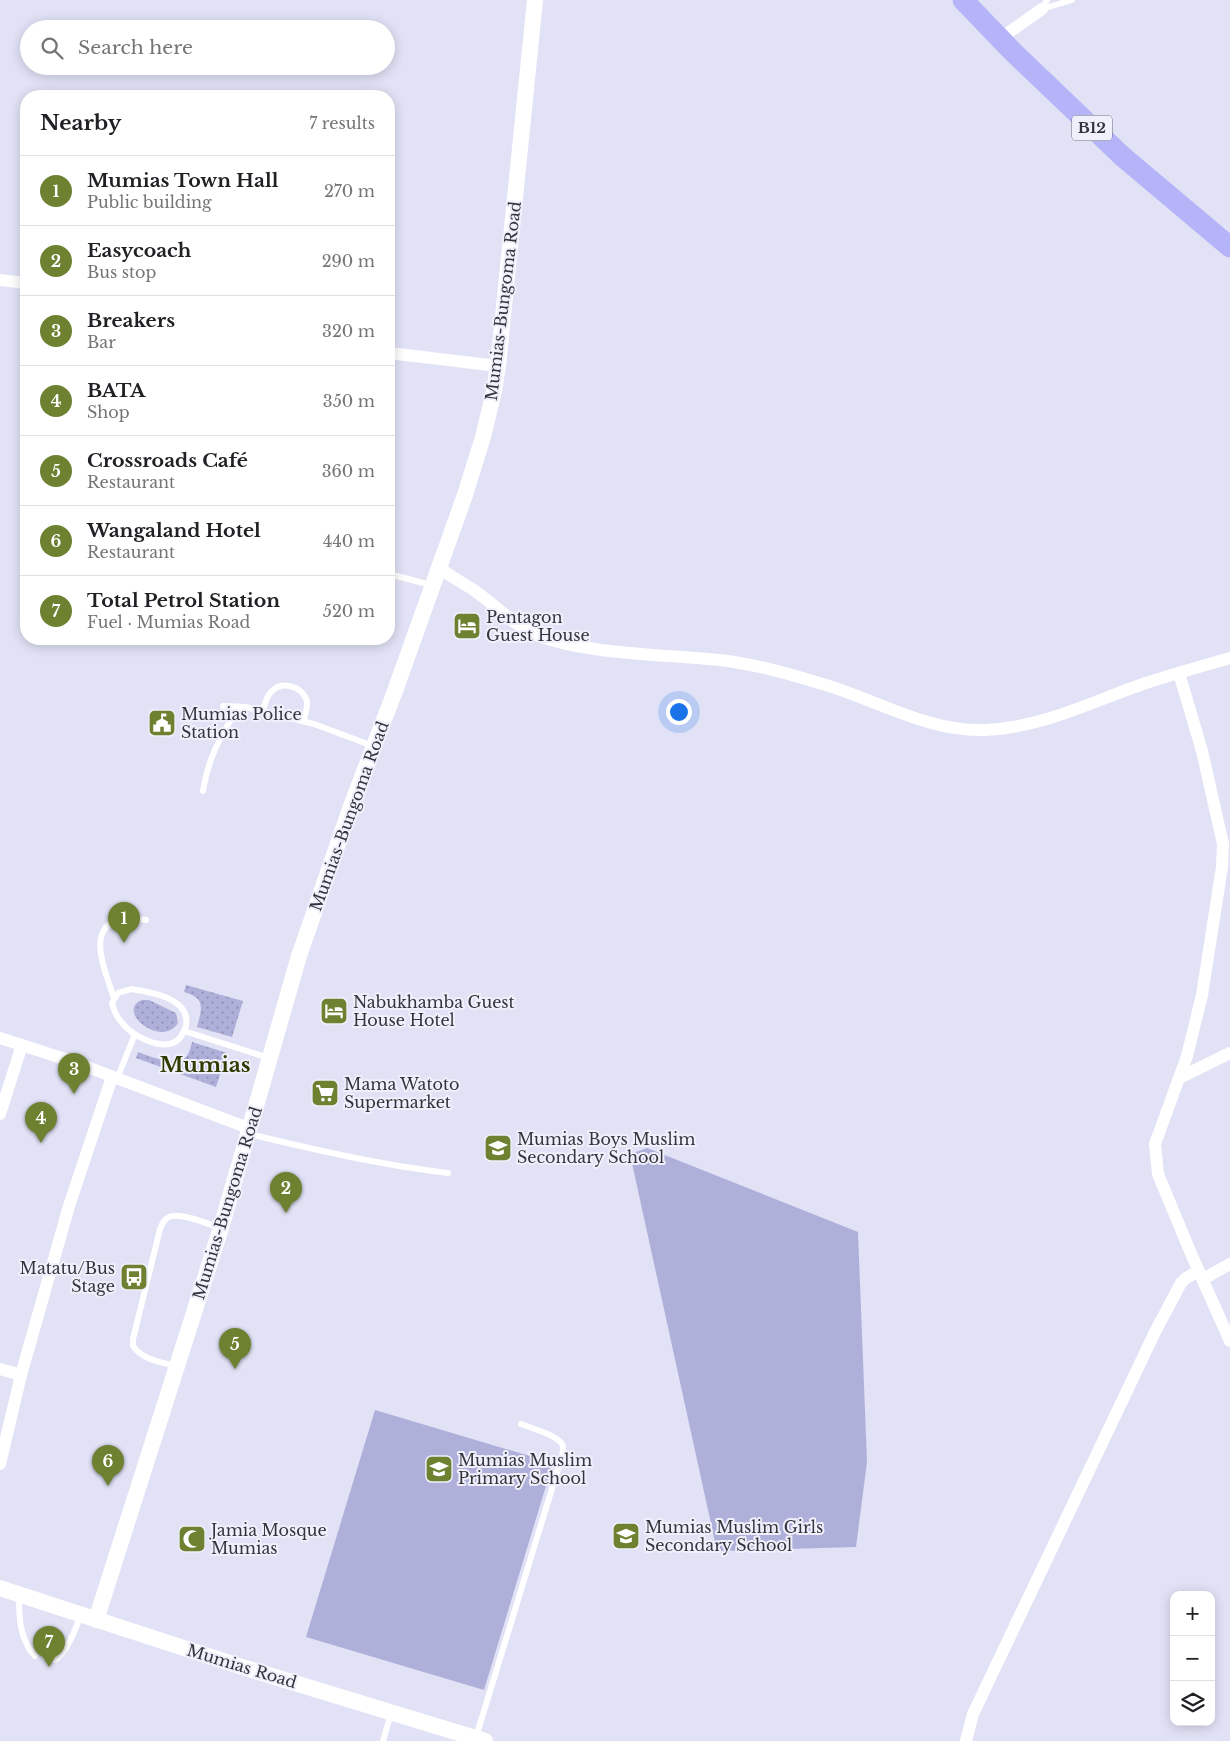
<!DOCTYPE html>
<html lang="en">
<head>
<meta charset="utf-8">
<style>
	:root { --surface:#fff; --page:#f6f6f6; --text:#202124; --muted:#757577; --line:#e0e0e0; --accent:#6d8131 }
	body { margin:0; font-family:"Libre Baskerville",serif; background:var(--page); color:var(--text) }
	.controls { position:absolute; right:15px; bottom:15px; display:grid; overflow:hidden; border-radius:10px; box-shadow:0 2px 12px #0003 }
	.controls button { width:45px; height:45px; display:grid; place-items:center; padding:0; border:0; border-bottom:1px solid var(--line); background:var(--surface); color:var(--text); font:25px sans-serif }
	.you { position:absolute; left:678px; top:711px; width:18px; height:18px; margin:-12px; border:4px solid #fff; border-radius:50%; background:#1a73e8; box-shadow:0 0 0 8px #1a73e833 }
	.badge { display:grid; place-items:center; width:32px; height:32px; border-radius:50%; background:var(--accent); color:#fff; font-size:16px; font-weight:700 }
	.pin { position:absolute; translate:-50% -41px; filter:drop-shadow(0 1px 2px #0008) }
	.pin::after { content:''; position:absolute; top:26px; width:18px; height:15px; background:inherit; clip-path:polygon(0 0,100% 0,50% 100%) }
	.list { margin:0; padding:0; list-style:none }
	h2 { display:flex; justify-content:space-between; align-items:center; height:65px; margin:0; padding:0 20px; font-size:21px }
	h2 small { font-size:16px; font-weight:400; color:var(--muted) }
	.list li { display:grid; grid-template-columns:32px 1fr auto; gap:15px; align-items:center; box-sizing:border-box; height:70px; padding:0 20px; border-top:1px solid var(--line) }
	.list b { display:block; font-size:19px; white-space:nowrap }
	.list p { margin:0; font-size:16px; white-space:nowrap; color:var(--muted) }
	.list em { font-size:16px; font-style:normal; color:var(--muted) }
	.icon { flex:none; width:28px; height:28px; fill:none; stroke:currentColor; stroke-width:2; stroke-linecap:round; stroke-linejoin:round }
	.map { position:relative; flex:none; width:1230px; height:1741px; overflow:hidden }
	.search { position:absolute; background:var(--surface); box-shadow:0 2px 12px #0003; left:20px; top:20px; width:375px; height:55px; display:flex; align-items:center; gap:12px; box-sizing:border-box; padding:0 18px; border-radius:28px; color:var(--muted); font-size:19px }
	.panel { position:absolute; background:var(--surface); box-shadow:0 2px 12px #0003; left:20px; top:90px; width:375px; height:555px; border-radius:20px }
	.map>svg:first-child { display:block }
</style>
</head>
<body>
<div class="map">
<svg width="1230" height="1741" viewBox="0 0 1230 1741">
	<defs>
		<pattern id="green-dots" width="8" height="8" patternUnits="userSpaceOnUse" patternTransform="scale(1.25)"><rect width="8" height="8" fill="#afb0da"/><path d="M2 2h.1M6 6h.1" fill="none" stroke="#8f90b2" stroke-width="1.8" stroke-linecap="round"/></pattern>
	</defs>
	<rect width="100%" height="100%" fill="#e1e2f6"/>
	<path fill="url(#green-dots)" d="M 186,985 L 243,1001 L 232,1037 L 197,1027 C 202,1008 206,998 184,992 Z
		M 142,1000 L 149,1000 L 176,1013 L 178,1023 C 161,1049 115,1011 142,1000 Z
		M 192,1042 L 227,1053 L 216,1087 L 136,1058 L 138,1052 C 150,1056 175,1068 186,1057 C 189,1054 191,1046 192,1042 Z"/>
	<path fill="#afb0da" d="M 647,1148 L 858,1232 L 867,1462 L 856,1547 L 717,1551 L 630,1154 Z
		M 375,1410 L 553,1463 L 484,1690 L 306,1637 Z"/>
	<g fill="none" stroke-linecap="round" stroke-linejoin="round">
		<path stroke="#fff" stroke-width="6" d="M 1042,9 L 1072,0
			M 1042,9 L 1047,0
			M 389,574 L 431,585
			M 223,706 L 246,707 L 314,724 L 373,746
			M 263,710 C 265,704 266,697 271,692 C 282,680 302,686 307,701 C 308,708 305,715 303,721
			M 203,791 C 208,758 221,735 239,707
			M 131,989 C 151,992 191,998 186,1026 C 184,1032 181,1039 175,1042 C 160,1050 133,1036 123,1024 C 117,1018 114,1011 112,1003 L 118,993 Z
			M 114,998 C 101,960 80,911 146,920
			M 184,1031 L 269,1058
			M 117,1079 L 135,1034
			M 249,1134 C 315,1150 381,1165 448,1173
			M 176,1366 C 160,1362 143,1360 133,1346 L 133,1339 L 160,1229 C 162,1224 164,1219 169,1217 C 181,1212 208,1224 220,1228
			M 19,1594 C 19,1616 19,1639 35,1656
			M 55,1660 C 66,1654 77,1627 80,1615
			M 476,1737 L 562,1456 C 563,1452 564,1448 562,1444 C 557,1435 531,1428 521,1424
			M 383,1741 L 391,1713"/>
		<path stroke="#fff" stroke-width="12" d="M 1001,38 L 1042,9
			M 0,280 L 26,283
			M 389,353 L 498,366
			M 440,568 C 451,577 463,583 475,591 C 494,604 515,626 536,635 C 590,655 661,654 719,660 C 756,664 793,675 829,686 C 880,702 930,732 985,730 C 1042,728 1093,701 1146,683 C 1173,674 1202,666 1230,658
			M 1179,673 L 1202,751 L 1223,844 L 1222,867 L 1202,995 L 1187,1056 L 1155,1144 L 1158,1174 L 1192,1256 L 1230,1341
			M 0,1038 L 74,1062 L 251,1129
			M 1179,1078 L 1230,1053
			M 0,1114 L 22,1045
			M 1203,1279 L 1230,1264
			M 0,1369 L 21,1375
			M 0,1464 L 21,1375 L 69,1206 L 112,1077
			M 966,1741 L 973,1714 L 1155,1332 L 1181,1283 L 1186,1278 L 1199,1271"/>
		<path stroke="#fff" stroke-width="16" d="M 0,1588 L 239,1666 L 485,1741
			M 96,1620 L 221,1228 L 299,956 L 351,806 L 395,691 L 465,495 L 483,437 L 494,391 L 498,366 L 535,0"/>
		<path stroke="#b6b4f8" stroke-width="21" d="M 963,0 L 1012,51 L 1122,156 L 1230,247"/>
	</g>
	<defs>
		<symbol id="hotel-square" viewBox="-11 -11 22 22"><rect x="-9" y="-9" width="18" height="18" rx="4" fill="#6d8131" stroke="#f0f0fc"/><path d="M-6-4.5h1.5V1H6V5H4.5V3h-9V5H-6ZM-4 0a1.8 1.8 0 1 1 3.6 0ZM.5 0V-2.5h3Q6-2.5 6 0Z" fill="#fff"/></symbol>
		<symbol id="civic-square" viewBox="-11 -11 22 22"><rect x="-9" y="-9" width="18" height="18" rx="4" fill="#6d8131" stroke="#f0f0fc"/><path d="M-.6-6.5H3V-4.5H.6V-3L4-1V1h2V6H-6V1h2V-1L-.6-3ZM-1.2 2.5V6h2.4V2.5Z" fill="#fff"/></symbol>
		<symbol id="supermarket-square" viewBox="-11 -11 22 22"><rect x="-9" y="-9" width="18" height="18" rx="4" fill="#6d8131" stroke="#f0f0fc"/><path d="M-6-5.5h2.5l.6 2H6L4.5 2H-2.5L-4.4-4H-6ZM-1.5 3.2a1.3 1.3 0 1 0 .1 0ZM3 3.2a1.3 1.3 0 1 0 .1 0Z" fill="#fff"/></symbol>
		<symbol id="school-square" viewBox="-11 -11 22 22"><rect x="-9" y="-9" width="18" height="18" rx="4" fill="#6d8131" stroke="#f0f0fc"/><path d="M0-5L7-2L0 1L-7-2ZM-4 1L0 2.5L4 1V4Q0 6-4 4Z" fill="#fff"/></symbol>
		<symbol id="bus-square" viewBox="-11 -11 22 22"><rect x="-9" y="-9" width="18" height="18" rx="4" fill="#6d8131" stroke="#f0f0fc"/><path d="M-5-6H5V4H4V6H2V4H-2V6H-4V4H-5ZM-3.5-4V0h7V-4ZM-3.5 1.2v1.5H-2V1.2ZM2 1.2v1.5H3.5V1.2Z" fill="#fff"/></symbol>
		<symbol id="mosque-square" viewBox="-11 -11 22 22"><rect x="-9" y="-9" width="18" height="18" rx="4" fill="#6d8131" stroke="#f0f0fc"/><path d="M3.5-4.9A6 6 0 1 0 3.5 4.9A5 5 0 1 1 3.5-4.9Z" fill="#fff"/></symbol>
	</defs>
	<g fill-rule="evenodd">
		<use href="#hotel-square" x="451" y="610" width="32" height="32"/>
		<use href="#civic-square" x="146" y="707" width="32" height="32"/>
		<use href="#hotel-square" x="318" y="995" width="32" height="32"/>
		<use href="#supermarket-square" x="309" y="1077" width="32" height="32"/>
		<use href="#school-square" x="482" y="1132" width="32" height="32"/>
		<use href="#bus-square" x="118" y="1261" width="32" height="32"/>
		<use href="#school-square" x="423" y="1453" width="32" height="32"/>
		<use href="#school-square" x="610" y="1520" width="32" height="32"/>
		<use href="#mosque-square" x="176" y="1523" width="32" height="32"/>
	</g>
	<g text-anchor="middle" stroke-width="4" stroke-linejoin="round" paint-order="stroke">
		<rect fill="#f0f0fc" stroke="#6c6c76" stroke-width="1" x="1072" y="115.5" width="40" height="25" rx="4"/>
		<g font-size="15" font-weight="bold" fill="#34343c">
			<text x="1092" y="133">B12</text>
		</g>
		<g font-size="16" fill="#34343c" stroke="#f0f0fc">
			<text transform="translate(503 301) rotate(-83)" y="6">Mumias-Bungoma Road</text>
			<text transform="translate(349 816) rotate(-70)" y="6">Mumias-Bungoma Road</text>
			<text transform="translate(227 1203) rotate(-73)" y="6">Mumias-Bungoma Road</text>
			<text transform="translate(242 1666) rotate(17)" y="6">Mumias Road</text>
		</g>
		<g font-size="16" fill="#34343c" stroke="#f0f0fc" text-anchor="start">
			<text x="486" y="623">Pentagon<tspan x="486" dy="18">Guest House</tspan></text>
			<text x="181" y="720">Mumias Police<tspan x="181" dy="18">Station</tspan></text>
			<text x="353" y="1008">Nabukhamba Guest<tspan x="353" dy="18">House Hotel</tspan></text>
			<text x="344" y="1090">Mama Watoto<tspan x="344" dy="18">Supermarket</tspan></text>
			<text x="517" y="1145">Mumias Boys Muslim<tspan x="517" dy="18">Secondary School</tspan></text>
			<text x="115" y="1274" text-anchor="end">Matatu/Bus<tspan x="115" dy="18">Stage</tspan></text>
			<text x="458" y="1466">Mumias Muslim<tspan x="458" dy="18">Primary School</tspan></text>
			<text x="645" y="1533">Mumias Muslim Girls<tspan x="645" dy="18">Secondary School</tspan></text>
			<text x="211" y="1536">Jamia Mosque<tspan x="211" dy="18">Mumias</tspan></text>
		</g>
		<g font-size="21" font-weight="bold" fill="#2f3b00" stroke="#f0f0fc">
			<text x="205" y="1072">Mumias</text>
		</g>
	</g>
</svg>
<div class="controls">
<button>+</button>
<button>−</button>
<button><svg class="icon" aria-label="layers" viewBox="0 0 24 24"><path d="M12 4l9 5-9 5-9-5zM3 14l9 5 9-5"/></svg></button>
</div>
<div class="you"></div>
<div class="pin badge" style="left:124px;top:943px">1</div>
<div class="pin badge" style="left:286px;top:1213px">2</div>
<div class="pin badge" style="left:74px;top:1094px">3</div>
<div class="pin badge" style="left:41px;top:1143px">4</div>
<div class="pin badge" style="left:235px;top:1369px">5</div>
<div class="pin badge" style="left:108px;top:1486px">6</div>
<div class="pin badge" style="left:49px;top:1667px">7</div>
<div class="search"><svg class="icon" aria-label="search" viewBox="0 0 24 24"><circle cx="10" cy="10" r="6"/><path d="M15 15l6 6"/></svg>Search here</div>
<section class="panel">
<h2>Nearby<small>7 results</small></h2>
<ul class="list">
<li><span class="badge">1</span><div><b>Mumias Town Hall</b><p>Public building</p></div><em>270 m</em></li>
<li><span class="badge">2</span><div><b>Easycoach</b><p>Bus stop</p></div><em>290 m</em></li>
<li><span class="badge">3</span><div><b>Breakers</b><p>Bar</p></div><em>320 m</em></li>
<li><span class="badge">4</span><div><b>BATA</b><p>Shop</p></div><em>350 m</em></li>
<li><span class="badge">5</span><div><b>Crossroads Café</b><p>Restaurant</p></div><em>360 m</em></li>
<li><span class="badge">6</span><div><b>Wangaland Hotel</b><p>Restaurant</p></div><em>440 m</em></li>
<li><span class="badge">7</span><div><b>Total Petrol Station</b><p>Fuel · Mumias Road</p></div><em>520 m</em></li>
</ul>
</section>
</div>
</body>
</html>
